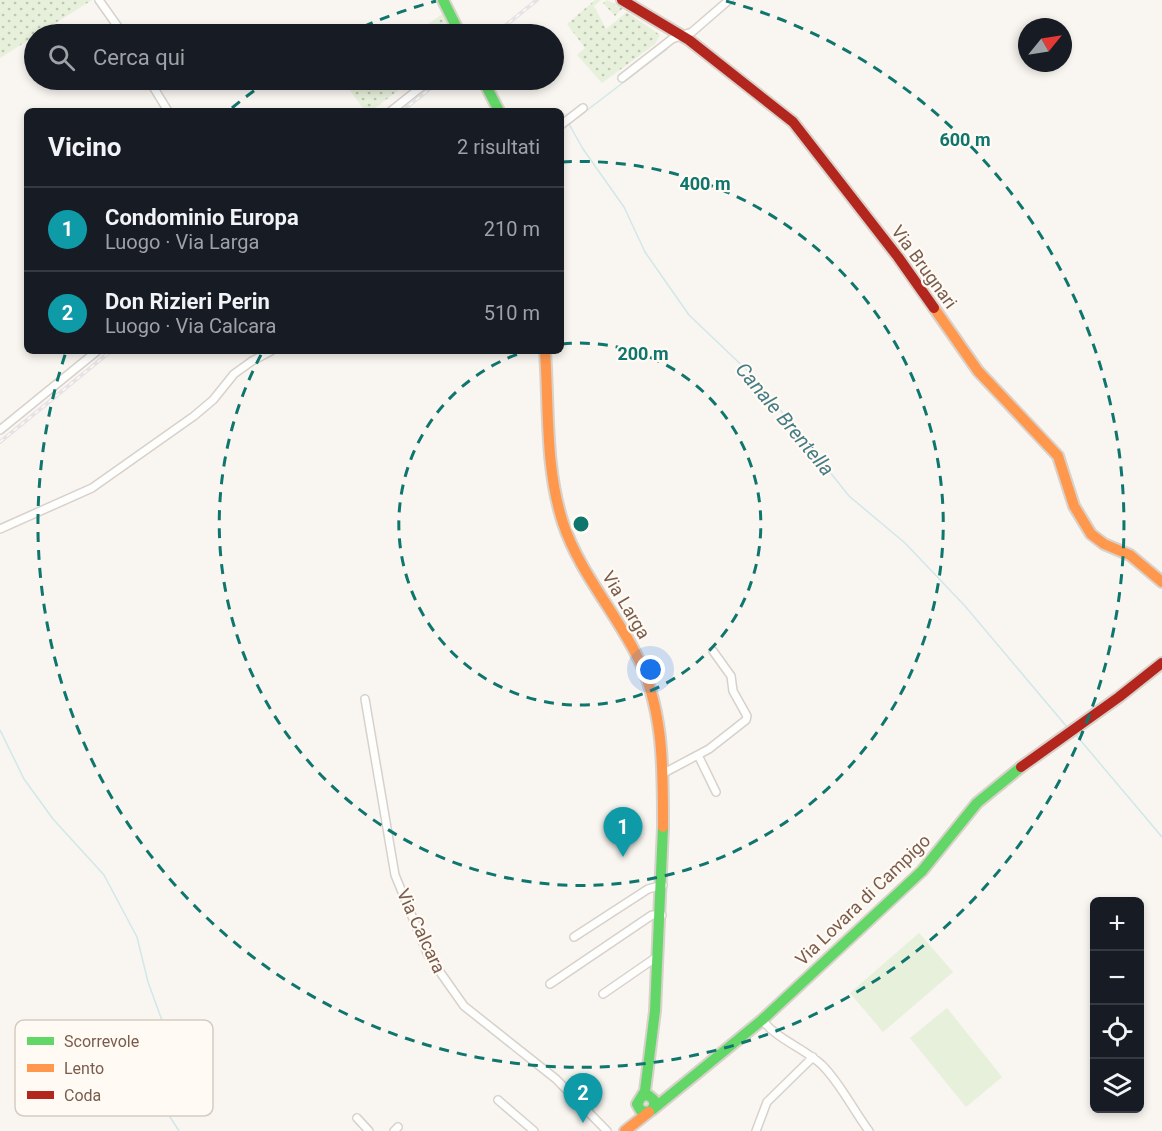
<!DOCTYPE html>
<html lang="it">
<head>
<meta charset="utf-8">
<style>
	:root { --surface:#171b24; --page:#20242c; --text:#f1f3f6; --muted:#9ea1a6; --line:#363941; --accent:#0f766e }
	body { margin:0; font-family:Roboto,sans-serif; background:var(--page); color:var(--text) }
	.controls { position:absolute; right:18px; bottom:18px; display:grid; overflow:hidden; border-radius:9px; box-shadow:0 3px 9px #0003 }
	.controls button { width:54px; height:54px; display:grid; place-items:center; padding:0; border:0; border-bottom:2px solid var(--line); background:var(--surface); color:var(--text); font:30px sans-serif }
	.compass { position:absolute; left:1018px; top:18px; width:54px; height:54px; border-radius:50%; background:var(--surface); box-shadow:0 3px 9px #0003; rotate:60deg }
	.you { position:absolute; left:651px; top:670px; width:21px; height:21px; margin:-15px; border:4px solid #fff; border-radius:50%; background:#1a73e8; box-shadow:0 0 0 9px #1a73e833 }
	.badge { display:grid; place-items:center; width:39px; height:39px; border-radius:50%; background:var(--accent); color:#fff; font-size:20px; font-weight:700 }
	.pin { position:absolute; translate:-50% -50px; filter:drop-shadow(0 2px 3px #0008) }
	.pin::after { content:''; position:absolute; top:32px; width:21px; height:18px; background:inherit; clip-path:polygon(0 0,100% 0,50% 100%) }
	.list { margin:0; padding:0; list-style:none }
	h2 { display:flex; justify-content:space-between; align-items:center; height:78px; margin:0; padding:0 24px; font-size:26px }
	h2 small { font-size:20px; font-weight:400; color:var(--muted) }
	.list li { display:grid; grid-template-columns:39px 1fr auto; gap:18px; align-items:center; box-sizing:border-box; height:84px; padding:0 24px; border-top:2px solid var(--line) }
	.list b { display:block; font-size:22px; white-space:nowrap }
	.list p { margin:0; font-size:20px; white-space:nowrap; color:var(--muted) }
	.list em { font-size:20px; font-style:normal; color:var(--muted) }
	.icon { flex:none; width:33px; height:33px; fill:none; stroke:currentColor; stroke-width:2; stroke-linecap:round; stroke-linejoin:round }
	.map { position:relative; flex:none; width:1162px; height:1131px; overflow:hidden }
	.search { position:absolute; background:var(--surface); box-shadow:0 3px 9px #0003; left:24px; top:24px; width:540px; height:66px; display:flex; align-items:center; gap:15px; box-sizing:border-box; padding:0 21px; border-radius:33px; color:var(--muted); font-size:22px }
	.panel { position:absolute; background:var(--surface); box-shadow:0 3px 9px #0003; left:24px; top:108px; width:540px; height:246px; border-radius:9px }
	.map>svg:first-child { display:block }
</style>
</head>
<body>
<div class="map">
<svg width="1162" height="1131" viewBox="0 0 1162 1131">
	<defs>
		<pattern id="green-dots" width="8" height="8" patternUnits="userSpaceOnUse" patternTransform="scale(1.5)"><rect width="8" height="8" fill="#e7f0db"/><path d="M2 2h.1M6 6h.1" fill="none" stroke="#c0c6b4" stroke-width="1.8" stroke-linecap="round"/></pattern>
	</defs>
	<rect width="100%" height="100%" fill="#f9f5f0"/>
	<path fill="url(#green-dots)" d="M 0,0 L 92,0 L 0,58 Z
		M 595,0 L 601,0 L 594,6 L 606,29 L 627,12 L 660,35 L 655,44 L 602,83 L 577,55 L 585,48 L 567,24 Z
		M 607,0 L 623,8 L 615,16 L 603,3 Z
		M 445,12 L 456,34 L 414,34 Z
		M 354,80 L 412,80 L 371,111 L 365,111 L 346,85 Z"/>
	<path fill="#e7f0db" d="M 919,933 L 953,972 L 883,1032 L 850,993 Z
		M 947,1008 L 1002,1077 L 966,1107 L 910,1038 Z"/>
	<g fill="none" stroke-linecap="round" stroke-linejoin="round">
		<path stroke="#d0e8ea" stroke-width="1.5" d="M 667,49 L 569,124 L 583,149 L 624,207 L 645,252 L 689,315 L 754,377 L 849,496 L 905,543 L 965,606 L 1067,727
			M 0,730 L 24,779 L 53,819 L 104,875 L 137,937 L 148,982 L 164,1026 L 163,1106 L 179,1131
			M 1076,735 L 1162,837"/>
		<defs>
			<path id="street" d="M 99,0 L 123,34
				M 622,78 L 672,39 L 692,32 L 729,0
				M 149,80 L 168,111
				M 391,111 L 430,80
				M 561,125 L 583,108
				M 0,430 L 97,351
				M 0,529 L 92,488 L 194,416 L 213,400 L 234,374 L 252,361 L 271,351
				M 365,699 L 395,875 L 428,955 L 464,1006 L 556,1079 L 607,1131
				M 698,755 L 716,792
				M 662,774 L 709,749 L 746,720 L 747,716 L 733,691 L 731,676 L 713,651
				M 574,937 L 648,889 L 663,885
				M 550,984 L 652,915 L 662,915
				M 603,994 L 658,956
				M 762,1020 C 778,1040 804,1048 822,1065 C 841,1084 853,1110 869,1131
				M 498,1100 L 534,1131
				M 357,1118 L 369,1131
				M 394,1131 L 398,1127
				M 756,1131 L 767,1102 L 813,1057"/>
			<path id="fast" d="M 443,0 L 460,34
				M 483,80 L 499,111
				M 642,1096 L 648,1095 L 654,1100 L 654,1107 L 649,1112 L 641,1111 L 637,1104 L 645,1091 L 655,1011 L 663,827
				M 652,1110 L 762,1020 L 922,871 L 977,803 L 1021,767"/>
			<path id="slow" d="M 934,308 L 978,371 L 1058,456 L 1074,506 L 1091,534 L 1104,544 L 1130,555 L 1162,582
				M 545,351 C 549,408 545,468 563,523 C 579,571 613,609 636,654 C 664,707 663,769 663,827
				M 625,1131 L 649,1112"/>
			<path id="jam" d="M 622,0 L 689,40 L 793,122 L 898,257 L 934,308
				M 1021,767 L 1119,697 L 1162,663"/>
		</defs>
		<use href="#street" stroke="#d7d1cb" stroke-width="10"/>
		<use href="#fast" stroke="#d9d2cb" stroke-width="14"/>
		<use href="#slow" stroke="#d9d2cb" stroke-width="14"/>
		<use href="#jam" stroke="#d9d2cb" stroke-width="14"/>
		<use href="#street" stroke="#fefefd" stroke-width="7"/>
		<use href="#fast" stroke="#63d668" stroke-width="10"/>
		<use href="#slow" stroke="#ff974d" stroke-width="10"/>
		<use href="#jam" stroke="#b3261e" stroke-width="10"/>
		<defs>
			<path id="rail" d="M 495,34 L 537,0
				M 402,111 L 441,80
				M 0,442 L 111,351"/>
		</defs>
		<use href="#rail" stroke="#e6e3e7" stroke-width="4"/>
		<use href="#rail" stroke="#fffaf3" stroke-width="1.5" stroke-dasharray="4.5" stroke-linecap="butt"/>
	</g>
	<g fill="none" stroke="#0f766e" stroke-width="3" stroke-dasharray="10 8">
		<path d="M562 344A181 181 0 1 1 527 351"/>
		<path d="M562 162A362 362 0 1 1 263 351"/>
		<path d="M232 108A543 543 0 0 1 266 82M347 34A543 543 0 0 1 436 1M726 1A543 543 0 1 1 66 352"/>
	</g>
	<g text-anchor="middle" stroke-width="4.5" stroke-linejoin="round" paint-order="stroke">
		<g font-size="18" fill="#7a5c4d" stroke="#fffaf3">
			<text transform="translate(924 267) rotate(54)" y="6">Via Brugnari</text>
			<text transform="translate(626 605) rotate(59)" y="6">Via Larga</text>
			<text transform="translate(863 900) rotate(-44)" y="6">Via Lovara di Campigo</text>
			<text transform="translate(421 931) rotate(65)" y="6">Via Calcara</text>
		</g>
		<g font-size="20" font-style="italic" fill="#437c86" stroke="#fffaf3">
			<text transform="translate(785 419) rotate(50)" y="7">Canale Brentella</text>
		</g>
	</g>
	<rect x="15" y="1020" width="198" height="96" rx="9" fill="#fffaf3" stroke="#d7cbc1" stroke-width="1.5"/>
	<rect x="27" y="1037" width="27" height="8" fill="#63d668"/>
	<rect x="27" y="1064" width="27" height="8" fill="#ff974d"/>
	<rect x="27" y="1091" width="27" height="8" fill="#b3261e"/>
	<g font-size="16" fill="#7a5c4d">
		<text x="64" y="1047">Scorrevole</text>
		<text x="64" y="1074">Lento</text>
		<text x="64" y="1101">Coda</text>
	</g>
	<circle cx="581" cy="524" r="9" fill="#0f766e" stroke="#fffaf3" stroke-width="3"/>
	<g font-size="18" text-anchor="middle" font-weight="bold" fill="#0f766e" stroke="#fffaf3" stroke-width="4.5" stroke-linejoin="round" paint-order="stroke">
		<text x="965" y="146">600 m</text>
		<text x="705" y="190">400 m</text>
		<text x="643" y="360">200 m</text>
	</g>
</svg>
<div class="controls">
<button>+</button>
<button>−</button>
<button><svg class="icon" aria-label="locate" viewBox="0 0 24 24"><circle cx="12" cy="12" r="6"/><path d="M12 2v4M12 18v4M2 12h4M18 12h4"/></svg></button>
<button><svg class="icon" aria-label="layers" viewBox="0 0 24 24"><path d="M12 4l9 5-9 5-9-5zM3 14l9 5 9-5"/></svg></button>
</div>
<svg class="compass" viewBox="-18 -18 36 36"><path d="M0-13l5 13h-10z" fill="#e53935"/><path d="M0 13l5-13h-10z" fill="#9ea1a6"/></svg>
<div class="you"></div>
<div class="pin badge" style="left:623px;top:857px;background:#0f9aa8">1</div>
<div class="pin badge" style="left:583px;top:1123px;background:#0f9aa8">2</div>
<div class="search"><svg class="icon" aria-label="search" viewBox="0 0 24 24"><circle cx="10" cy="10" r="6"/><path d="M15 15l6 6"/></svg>Cerca qui</div>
<section class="panel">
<h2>Vicino<small>2 risultati</small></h2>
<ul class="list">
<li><span class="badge" style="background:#0f9aa8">1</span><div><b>Condominio Europa</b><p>Luogo · Via Larga</p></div><em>210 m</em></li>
<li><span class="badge" style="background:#0f9aa8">2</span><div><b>Don Rizieri Perin</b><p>Luogo · Via Calcara</p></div><em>510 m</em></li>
</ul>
</section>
</div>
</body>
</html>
